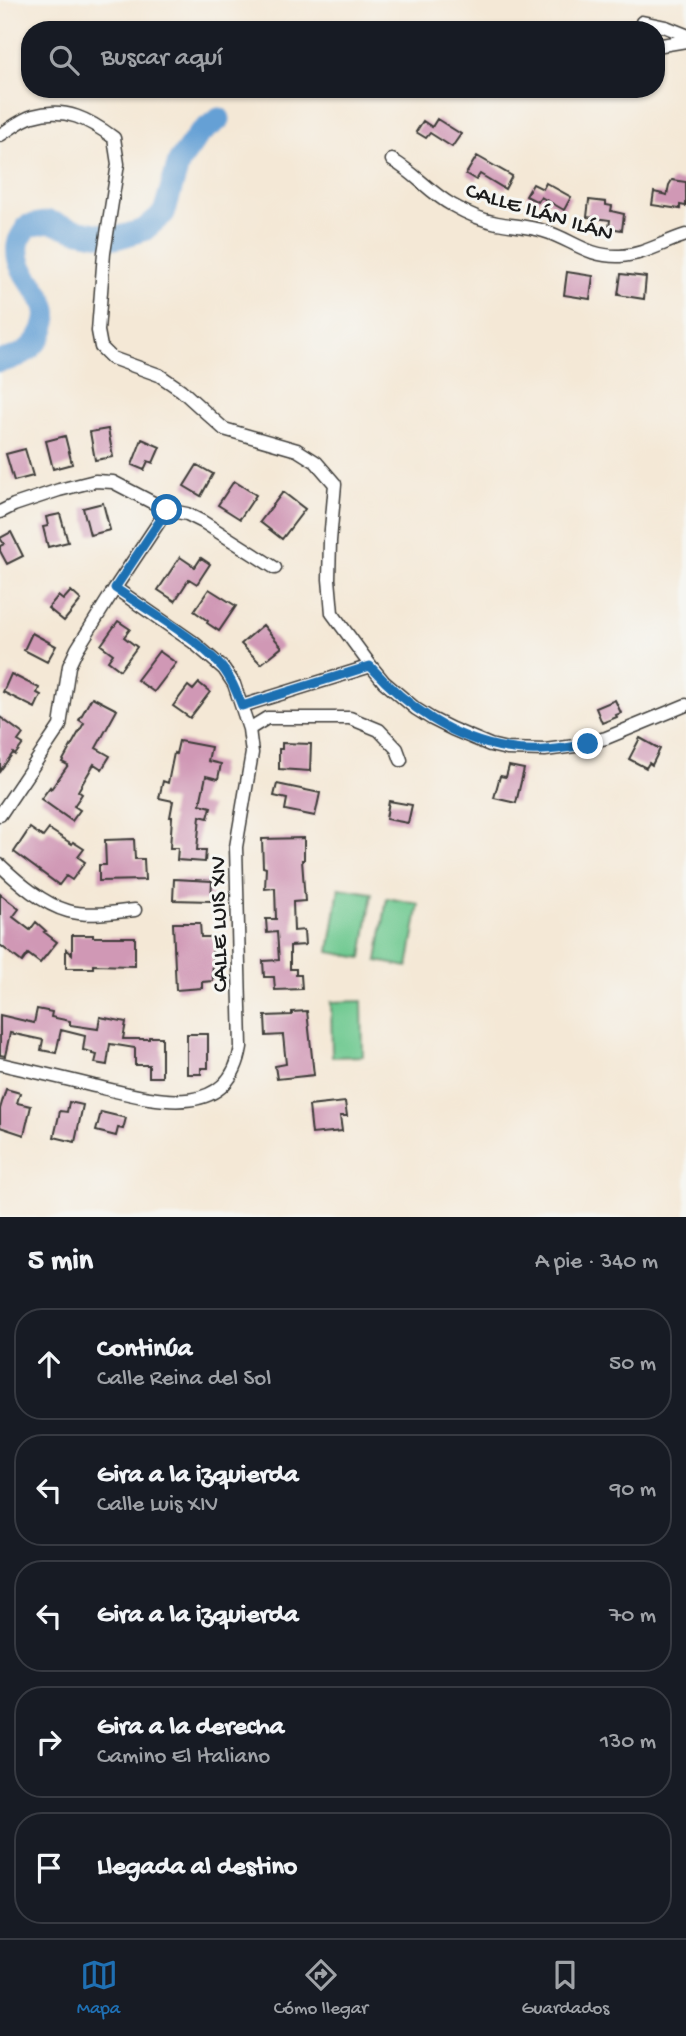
<!DOCTYPE html>
<html lang="es">
<head>
<meta charset="utf-8">
<style>
	:root { --surface:#171b24; --page:#20242c; --text:#f1f3f6; --muted:#9ea1a6; --line:#363941; --accent:#1f6fb2 }
	body { margin:0; font-family:"Gochi Hand",sans-serif; background:var(--page); color:var(--text) }
	.stop { position:absolute; width:21px; height:21px; margin:-16px; border:5px solid #1f6fb2; border-radius:50%; background:#fff }
	.stop.end { background:#1f6fb2; border-color:#fff; box-shadow:0 2px 7px #0008 }
	.list { margin:0; padding:0; list-style:none }
	h2 { display:flex; justify-content:space-between; align-items:center; height:91px; margin:0; padding:0 28px; font-size:30px }
	h2 small { font-size:23px; font-weight:400; color:var(--muted) }
	.list li { display:grid; grid-template-columns:46px 1fr auto; gap:21px; align-items:center; box-sizing:border-box; height:112px; margin:0 14px 14px; padding:0 14px; border:2px solid var(--line); border-radius:28px }
	.list b { display:block; font-size:26px; white-space:nowrap }
	.list p { margin:0; font-size:23px; white-space:nowrap; color:var(--muted) }
	.list em { font-size:23px; font-style:normal; color:var(--muted) }
	.icon { flex:none; width:38px; height:38px; fill:none; stroke:currentColor; stroke-width:2; stroke-linecap:round; stroke-linejoin:round }
	.map { position:relative; flex:none; width:686px; height:1217px; overflow:hidden }
	.search { position:absolute; background:var(--surface); box-shadow:0 2px 5px #0004; left:21px; right:21px; top:21px; height:77px; display:flex; align-items:center; gap:18px; box-sizing:border-box; padding:0 24px; border-radius:28px; color:var(--muted); font-size:26px }
	.sheet { height:721px; background:var(--surface) }
	nav { display:flex; justify-content:space-around; align-items:center; box-sizing:border-box; height:98px; border-top:2px solid var(--line); background:var(--surface); font-size:19px; color:var(--muted) }
	nav a { display:grid; justify-items:center; gap:4px }
	nav .on { color:var(--accent) }
	.map>svg:first-child { display:block }
</style>
</head>
<body>
<div class="map">
<svg width="686" height="1217" viewBox="0 0 686 1217">
	<rect width="100%" height="100%" fill="#f6f6f2"/>
	<filter id="ink" filterUnits="userSpaceOnUse"><feTurbulence type="fractalNoise" baseFrequency=".0143" numOctaves="2"/><feDisplacementMap in="SourceGraphic" scale="14" xChannelSelector="R" yChannelSelector="G"/><feConvolveMatrix kernelMatrix="1 2 1 2 8 2 1 2 1" color-interpolation-filters="sRGB"/></filter>
	<filter id="wash" filterUnits="userSpaceOnUse"><feTurbulence type="fractalNoise" baseFrequency=".00686" numOctaves="4" result="noise"/><feDisplacementMap in="SourceGraphic" scale="28" xChannelSelector="R" yChannelSelector="G"/><feGaussianBlur stdDeviation="1.57" result="paint"/><feColorMatrix in="noise" values="0 0 0 0 0 0 0 0 0 0 0 0 0 0 0 0 0 1.4 0 .05"/><feComposite in="paint" operator="in"/></filter>
	<g filter="url(#wash)">
		<rect width="100%" height="100%" fill="#f4e8d6"/>
		<path fill="#6fc991" stroke="#467256" stroke-width="2" d="M 339,888 L 372,893 L 362,958 L 329,952 Z
			M 387,898 L 419,904 L 408,967 L 377,961 Z
			M 362,1001 L 363,1056 L 332,1057 L 331,1002 Z"/>
		<g fill="none" stroke-linecap="round" stroke-linejoin="round">
			<path stroke="#65a0d5" stroke-width="23" d="M 0,361 C 18,358 31,351 40,336 C 64,296 13,283 18,245 C 18,239 25,231 28,226 L 50,222 L 75,230 L 116,238 L 144,230 L 164,213 L 179,162 L 199,134 L 219,119"/>
		</g>
		<g id="blocks">
			<path fill="#d098b5" d="M 437,119 L 461,134 L 452,147 L 430,133 L 426,138 L 416,132 L 423,121 L 432,127 Z
				M 477,156 L 512,176 L 505,189 L 480,174 L 476,180 L 466,174 Z
				M 672,180 L 686,182 L 686,206 L 680,205 L 680,209 L 652,205 L 654,192 L 667,195 L 669,185 Z
				M 546,183 L 571,197 L 564,210 L 541,197 L 538,202 L 526,196 L 533,184 L 543,189 Z
				M 589,200 L 606,202 L 606,205 L 612,206 L 611,211 L 624,214 L 622,230 L 609,228 L 610,220 L 587,217 Z
				M 567,272 L 593,276 L 590,299 L 564,295 Z
				M 621,274 L 646,277 L 644,299 L 618,295 Z
				M 108,429 L 113,457 L 95,460 L 90,432 Z
				M 65,436 L 72,464 L 53,469 L 46,441 Z
				M 142,439 L 160,447 L 153,463 L 148,461 L 144,470 L 132,465 Z
				M 25,449 L 33,476 L 14,481 L 6,454 Z
				M 197,465 L 213,474 L 201,496 L 184,486 Z
				M 234,481 L 256,495 L 240,519 L 218,505 Z
				M 283,492 L 305,509 L 282,539 L 260,522 Z
				M 103,503 L 110,530 L 90,535 L 83,508 Z
				M 60,514 L 68,542 L 48,547 L 43,527 L 48,526 L 46,517 Z
				M 11,532 L 23,556 L 7,564 L 0,551 L 0,546 L 4,544 L 0,538 Z
				M 180,557 L 195,567 L 201,558 L 210,564 L 197,584 L 189,579 L 175,601 L 158,590 Z
				M 209,589 L 236,606 L 219,631 L 207,623 L 208,621 L 194,611 Z
				M 71,591 L 81,600 L 64,621 L 48,608 L 58,596 L 63,600 Z
				M 118,621 L 130,629 L 124,637 L 137,647 L 120,670 L 108,661 L 113,654 L 101,645 Z
				M 263,625 L 282,647 L 261,664 L 241,644 Z
				M 32,633 L 56,646 L 47,662 L 24,650 Z
				M 159,651 L 176,663 L 154,692 L 137,680 Z
				M 11,674 L 39,688 L 37,693 L 41,695 L 35,708 L 3,692 Z
				M 199,683 L 210,692 L 190,718 L 173,706 L 188,686 L 193,690 Z
				M 92,697 L 117,710 L 96,748 L 110,756 L 102,769 L 94,764 L 78,791 L 82,794 L 74,806 L 80,810 L 72,821 L 41,799 L 50,787 L 51,789 L 68,765 L 62,762 L 84,723 L 79,720 Z
				M 615,700 L 621,713 L 616,715 L 617,717 L 602,723 L 596,708 Z
				M 0,717 L 23,734 L 18,741 L 23,744 L 15,755 L 13,753 L 0,771 Z
				M 640,738 L 660,749 L 652,765 L 649,763 L 646,768 L 629,759 Z
				M 179,741 L 211,747 L 208,761 L 221,764 L 218,779 L 206,776 L 200,804 L 211,807 L 208,818 L 200,816 L 197,850 L 206,850 L 205,862 L 177,860 L 178,848 L 170,848 L 172,817 L 170,817 L 173,801 L 159,798 L 163,781 L 168,783 L 174,753 L 176,754 Z
				M 282,743 L 311,744 L 310,771 L 279,769 L 279,749 L 282,749 Z
				M 509,766 L 524,769 L 516,803 L 494,798 L 500,776 L 506,777 Z
				M 277,784 L 320,793 L 315,816 L 285,810 L 287,799 L 274,796 Z
				M 389,801 L 412,805 L 408,823 L 386,819 Z
				M 30,828 L 43,837 L 49,829 L 72,844 L 73,842 L 84,849 L 78,857 L 85,862 L 72,880 L 66,876 L 59,885 L 14,852 Z
				M 304,838 L 304,860 L 302,860 L 305,901 L 293,902 L 294,931 L 304,930 L 305,945 L 290,946 L 290,969 L 296,969 L 296,975 L 301,975 L 302,989 L 275,990 L 274,977 L 264,977 L 263,961 L 279,960 L 277,932 L 267,933 L 266,919 L 276,919 L 275,888 L 265,889 L 266,868 L 263,867 L 262,839 Z
				M 134,839 L 135,859 L 144,859 L 145,880 L 99,881 L 99,865 L 106,865 L 105,840 Z
				M 174,879 L 212,881 L 211,901 L 173,900 Z
				M 0,894 L 19,909 L 13,917 L 30,930 L 36,922 L 46,931 L 44,932 L 57,942 L 40,963 L 28,954 L 22,962 L 0,945 Z
				M 173,923 L 200,923 L 201,937 L 214,937 L 214,952 L 212,952 L 213,981 L 202,982 L 202,988 L 176,990 Z
				M 72,935 L 93,935 L 93,937 L 135,937 L 135,966 L 93,965 L 93,968 L 66,968 L 66,949 L 72,954 Z
				M 37,1009 L 52,1012 L 51,1017 L 70,1021 L 70,1025 L 98,1029 L 100,1017 L 126,1022 L 123,1039 L 149,1039 L 149,1037 L 162,1037 L 162,1077 L 149,1077 L 149,1065 L 135,1065 L 135,1048 L 110,1044 L 107,1065 L 95,1063 L 97,1055 L 92,1054 L 92,1052 L 83,1050 L 85,1036 L 61,1030 L 56,1053 L 41,1050 L 43,1040 L 10,1033 L 5,1056 L 0,1055 L 0,1015 L 34,1023 Z
				M 307,1011 L 314,1075 L 277,1079 L 275,1066 L 286,1064 L 283,1035 L 266,1036 L 265,1016 L 292,1015 L 292,1012 Z
				M 187,1034 L 208,1034 L 208,1068 L 201,1068 L 201,1074 L 187,1074 Z
				M 6,1089 L 20,1093 L 17,1103 L 31,1106 L 24,1135 L 0,1127 L 0,1109 Z
				M 69,1102 L 83,1105 L 75,1142 L 54,1137 L 60,1111 L 67,1112 Z
				M 345,1102 L 347,1116 L 340,1116 L 342,1131 L 312,1134 L 309,1106 Z
				M 101,1112 L 126,1118 L 123,1129 L 118,1128 L 116,1136 L 96,1131 Z"/>
		</g>
	</g>
	<g filter="url(#ink)">
		<use href="#blocks" fill-opacity="0" stroke="#3c3b38" stroke-width="2"/>
		<g fill="none" stroke-linecap="round" stroke-linejoin="round">
			<defs>
				<path id="minor" d="M 642,22 L 666,27 L 686,35
					M 656,46 L 686,41
					M 0,135 C 10,129 22,119 33,116 C 65,106 90,120 114,138 L 118,164 L 104,253 L 98,331 L 101,347 L 112,358 L 159,375 L 181,390 L 224,429 L 297,450 L 316,462 L 335,484 L 330,541 L 329,579 L 332,613 L 371,666 L 384,682 L 416,709 L 432,719 L 452,729 L 490,745 L 507,749 L 545,750 L 575,746 L 606,738 L 686,705
					M 392,160 C 414,172 430,193 452,205 C 466,213 481,220 497,223 C 513,226 528,226 544,231 C 573,240 587,257 620,256 C 644,255 663,242 686,235
					M 0,512 L 14,505 L 59,490 L 95,481 L 113,482 L 167,510 L 187,514 L 203,522 L 275,568
					M 242,706 L 371,666
					M 249,729 L 267,718 L 350,718 L 379,730 L 397,749 L 401,760
					M 0,815 L 60,726 L 69,666 L 77,649 L 115,588 L 167,510
					M 0,865 C 19,883 43,904 68,911 C 89,917 114,912 135,910
					M 0,1064 C 31,1071 63,1078 94,1086 C 147,1098 228,1125 241,1047 L 236,847 L 252,753 L 249,729 L 234,684 L 224,669 L 193,642 L 115,588"/>
			</defs>
			<use href="#minor" stroke="#3c3b38" stroke-width="15"/>
			<use href="#minor" stroke="#fff" stroke-width="12"/>
		</g>
	</g>
	<g fill="none" stroke-linecap="round" stroke-linejoin="round" filter="url(#ink)">
		<path stroke="#1f6fb2" stroke-width="9" d="M 167,510 L 115,588 C 147,610 202,641 225,671 C 233,682 237,693 242,706 L 370,666 C 406,706 454,740 507,748 C 534,753 562,749 588,744"/>
	</g>
	<g text-anchor="middle" stroke-width="6" stroke-linejoin="round" paint-order="stroke">
		<g font-size="23" fill="#1c1c1c" stroke="#f6f6f2">
			<text transform="translate(540 210) rotate(17)" y="8">CALLE ILÁN ILÁN</text>
			<text transform="translate(217 924) rotate(-91)" y="8">CALLE LUIS XIV</text>
		</g>
	</g>
</svg>
<div class="stop" style="left:167px;top:510px"></div>
<div class="stop end" style="left:588px;top:744px"></div>
<div class="search"><svg class="icon" aria-label="search" viewBox="0 0 24 24"><circle cx="10" cy="10" r="6"/><path d="M15 15l6 6"/></svg>Buscar aquí</div>
</div>
<section class="sheet">
<h2>5 min<small>A pie · 340 m</small></h2>
<ul class="list">
<li><svg class="icon" aria-label="ahead" viewBox="0 0 24 24"><path d="M12 20V5M6 11l6-6 6 6"/></svg><div><b>Continúa</b><p>Calle Reina del Sol</p></div><em>50 m</em></li>
<li><svg class="icon" aria-label="left" viewBox="0 0 24 24"><path d="M17 20v-9H6M10 6l-5 5 5 5"/></svg><div><b>Gira a la izquierda</b><p>Calle Luis XIV</p></div><em>90 m</em></li>
<li><svg class="icon" aria-label="left" viewBox="0 0 24 24"><path d="M17 20v-9H6M10 6l-5 5 5 5"/></svg><div><b>Gira a la izquierda</b></div><em>70 m</em></li>
<li><svg class="icon" aria-label="right" viewBox="0 0 24 24"><path d="M7 20v-9h11M14 6l5 5-5 5"/></svg><div><b>Gira a la derecha</b><p>Camino El Italiano</p></div><em>130 m</em></li>
<li><svg class="icon" aria-label="arrive" viewBox="0 0 24 24"><path d="M6 21V4h12l-3 4 3 4H6"/></svg><div><b>Llegada al destino</b></div></li>
</ul>
</section>
<nav>
<a class="on"><svg class="icon" aria-label="map" viewBox="0 0 24 24"><path d="M3 6l6-2 6 2 6-2v14l-6 2-6-2-6 2zM9 4v14M15 6v14"/></svg>Mapa</a>
<a><svg class="icon" aria-label="directions" viewBox="0 0 24 24"><path d="M12 3l9 9-9 9-9-9zM9 14v-3h6M13 9l2 2-2 2"/></svg>Cómo llegar</a>
<a><svg class="icon" aria-label="saved" viewBox="0 0 24 24"><path d="M7 4h10v16l-5-4-5 4z"/></svg>Guardados</a>
</nav>
</body>
</html>
